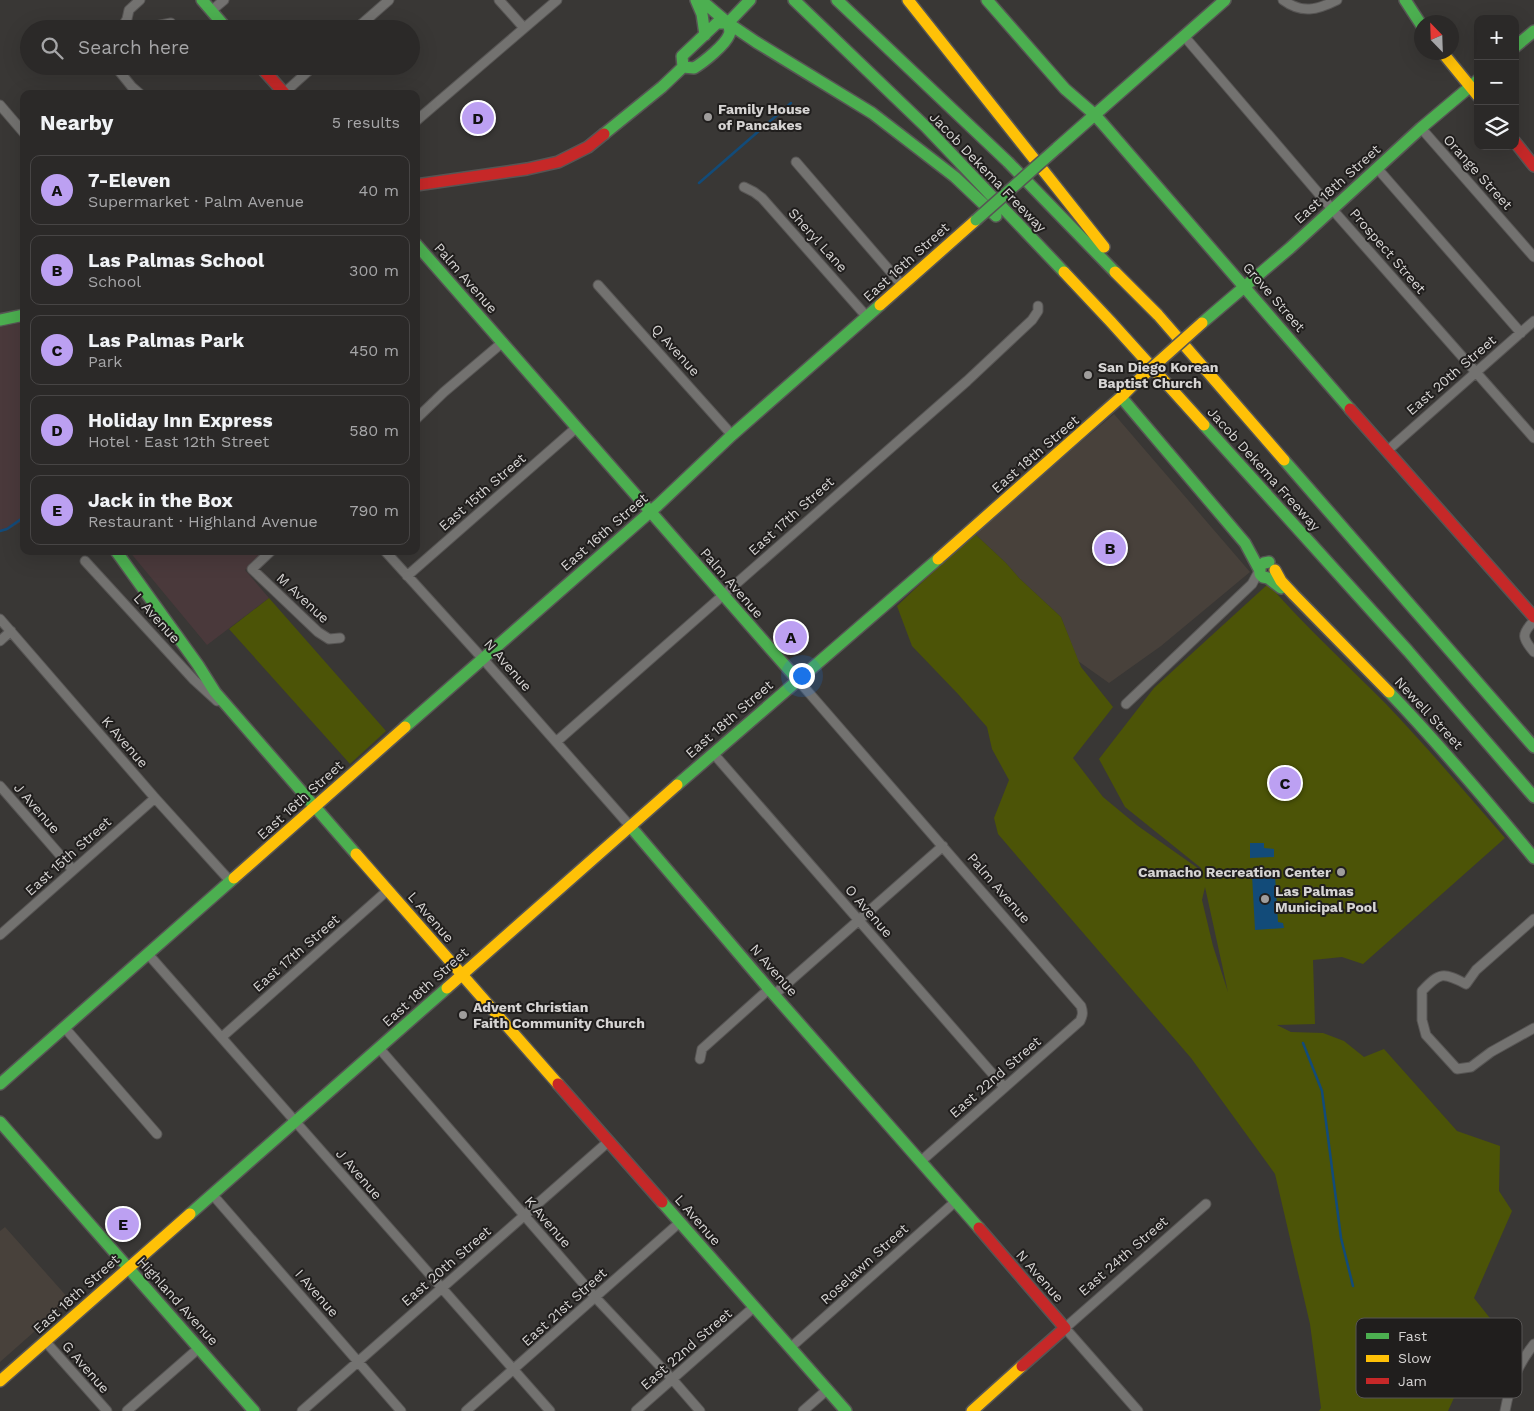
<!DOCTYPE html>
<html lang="en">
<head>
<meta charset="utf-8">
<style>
	:root { --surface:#2b2928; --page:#373534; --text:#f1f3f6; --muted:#a6a6a8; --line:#474545; --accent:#bca0f2 }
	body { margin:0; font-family:"Work Sans",sans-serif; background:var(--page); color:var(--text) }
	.controls { position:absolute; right:15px; top:15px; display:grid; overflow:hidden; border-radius:10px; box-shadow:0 5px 20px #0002 }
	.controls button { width:45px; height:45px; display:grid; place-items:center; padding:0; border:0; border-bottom:1px solid var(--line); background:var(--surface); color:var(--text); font:25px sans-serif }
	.compass { position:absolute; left:1414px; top:15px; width:45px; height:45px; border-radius:50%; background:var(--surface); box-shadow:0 5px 20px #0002; rotate:337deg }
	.you { position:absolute; left:801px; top:675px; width:18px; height:18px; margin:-12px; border:4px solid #fff; border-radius:50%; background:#1a73e8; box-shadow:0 0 0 8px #1a73e833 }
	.badge { display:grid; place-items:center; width:32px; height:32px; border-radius:50%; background:var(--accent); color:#111; font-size:16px; font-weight:700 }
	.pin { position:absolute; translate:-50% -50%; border:2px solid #fff; box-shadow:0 1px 5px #0006 }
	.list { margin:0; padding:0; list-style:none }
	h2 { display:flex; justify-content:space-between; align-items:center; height:65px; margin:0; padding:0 20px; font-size:21px }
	h2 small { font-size:16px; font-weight:400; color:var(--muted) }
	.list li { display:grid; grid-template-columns:32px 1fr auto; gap:15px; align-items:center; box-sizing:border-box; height:70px; margin:0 10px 10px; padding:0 10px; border:1px solid var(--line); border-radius:10px }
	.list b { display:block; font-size:19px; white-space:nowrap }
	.list p { margin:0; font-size:16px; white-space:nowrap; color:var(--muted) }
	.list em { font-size:16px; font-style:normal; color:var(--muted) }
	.icon { flex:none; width:28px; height:28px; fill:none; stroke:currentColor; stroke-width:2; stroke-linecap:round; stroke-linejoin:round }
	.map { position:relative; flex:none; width:1534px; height:1411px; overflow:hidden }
	.search { position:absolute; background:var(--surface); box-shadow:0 5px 20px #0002; left:20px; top:20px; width:400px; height:55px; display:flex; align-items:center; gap:12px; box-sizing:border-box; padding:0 18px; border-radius:28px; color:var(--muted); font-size:19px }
	.panel { position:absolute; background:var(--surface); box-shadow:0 5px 20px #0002; left:20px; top:90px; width:400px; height:465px; border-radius:10px }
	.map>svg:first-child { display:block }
</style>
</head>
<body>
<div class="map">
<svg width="1534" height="1411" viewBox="0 0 1534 1411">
	<rect width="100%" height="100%" fill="#393735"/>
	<path fill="#4a393b" d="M 24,322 L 24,520 L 8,530 L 0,532 L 0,327 Z
		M 129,551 L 266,551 L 245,570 L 269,598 L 207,645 Z"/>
	<path fill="#48413b" d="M 1114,414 L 1250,572 L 1161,646 L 1109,683 L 1078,661 L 1061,617 L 1019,578 L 1006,563 L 974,533 Z
		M 5,1227 L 70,1300 L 0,1362 L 0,1231 Z"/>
	<path fill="#4c5407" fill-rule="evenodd" d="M 974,533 L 1006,563 L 1019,578 L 1061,617 L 1081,667 L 1113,707 L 1073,758 L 1103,797 L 1138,826 L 1199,869 L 1203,880 L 1201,868 L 1125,807 L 1099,759 L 1154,688 L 1268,584 C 1305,626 1346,664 1386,704 C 1427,747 1466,793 1505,838 L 1363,964 L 1342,957 L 1313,960 L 1315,1024 L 1277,1025 L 1291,1032 L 1323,1033 L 1344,1041 L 1364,1057 L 1384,1049 L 1457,1131 L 1500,1146 L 1499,1191 L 1512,1211 L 1474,1298 L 1497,1327 L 1467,1369 L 1448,1411 L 1319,1411 L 1321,1408 L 1310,1324 L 1275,1174 L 1191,1058 L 998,834 L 994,818 L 1009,780 L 992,749 L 987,727 L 958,694 L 912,646 L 897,606 ZM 1205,887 L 1228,992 L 1213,946 L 1202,900 Z
		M 269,598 L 386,731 L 350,764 L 229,629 Z"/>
	<path fill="#124b79" d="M 1250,843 L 1264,843 L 1264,848 L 1274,849 L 1274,857 L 1250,858 Z
		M 1252,875 L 1275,875 L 1278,922 L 1283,923 L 1284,928 L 1255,930 Z"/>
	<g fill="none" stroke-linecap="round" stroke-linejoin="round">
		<path stroke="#124b79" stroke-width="2.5" d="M 699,183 L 791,103
			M 0,531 L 7,529 L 24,517
			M 1303,1043 L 1322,1091 L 1341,1238 L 1353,1286"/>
		<defs>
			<path id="street" d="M 499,0 L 524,28
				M 1283,0 C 1302,14 1317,10 1337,0
				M 211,11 L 224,0
				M 121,29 L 127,19 L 129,10 L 140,0
				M 140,29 L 171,23
				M 356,29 L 389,0
				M 1184,36 L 1332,209 L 1534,438
				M 115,66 L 132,87 L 140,94
				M 284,93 L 314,66
				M 0,105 L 24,133
				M 416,121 L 557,0
				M 1421,128 L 1534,257
				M 796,162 L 902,285
				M 1377,168 L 1521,333
				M 744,187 L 754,192 L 762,198 L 867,317
				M 598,285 L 732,435
				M 416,419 L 444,392 L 503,342
				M 1387,451 L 1534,321
				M 271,551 L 252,569 L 318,632 L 329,639 L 340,638
				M 385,551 L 483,659 L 630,826
				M 85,561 L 194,680 L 217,701
				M 407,576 L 576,428
				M 0,619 L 155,798 L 231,882
				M 1534,621 C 1521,634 1522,638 1534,652
				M 0,641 L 11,631
				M 797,679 L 1081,1006 C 1083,1012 1083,1015 1080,1021 L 920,1162
				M 1126,704 L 1252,584 L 1259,571
				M 556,742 L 967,381 L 1032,320 L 1038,311 L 1038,306
				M 713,753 L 1004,1087
				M 0,786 L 73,870
				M 1534,919 L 1476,970 L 1466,984 C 1443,972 1440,972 1422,991 L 1422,1020 L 1426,1035 L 1457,1069 L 1471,1067 L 1491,1052 L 1534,1028
				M 0,935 L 155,798
				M 148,954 L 550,1411
				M 775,994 L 943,846
				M 64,1027 L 157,1134
				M 222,1037 L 388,890
				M 379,1048 L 595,1297 L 673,1380 L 700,1411
				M 700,1059 L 702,1049 L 769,989
				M 212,1194 L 401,1411
				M 45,1341 L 107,1411
				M 790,1348 L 956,1201
				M 127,1411 L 199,1348
				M 302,1411 L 609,1141
				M 466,1411 L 679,1223
				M 636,1411 L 754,1307
				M 803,1411 L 828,1389
				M 1138,1411 L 1065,1328 L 1206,1204
				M 1505,1411 C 1510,1384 1517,1366 1534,1344"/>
			<path id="fast" d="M 202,0 L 227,29
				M 696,0 L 702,14 L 705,35
				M 701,0 L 728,23 L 756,42 L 872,113 L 955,177 L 996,216
				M 794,0 L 925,126 L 1064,272
				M 837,0 L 1008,162 L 1115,272
				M 987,0 L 1065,89 L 1094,114 L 1103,124 L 1350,409
				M 1405,0 L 1422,26
				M 1515,47 L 1534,31
				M 683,67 L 682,56 L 717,23 L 728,23 L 750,0
				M 604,134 L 662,87 L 683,67 L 694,68 C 704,62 725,45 729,35 C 731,31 729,27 728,23
				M 1057,148 L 1225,0
				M 416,244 L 797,679
				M 0,320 L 24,315
				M 1202,323 L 1290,248 L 1421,128 L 1478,80
				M 1121,397 L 1245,543 L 1259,569
				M 1204,425 L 1408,651 L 1534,797
				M 1284,460 L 1534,747
				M 116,551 L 198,665 L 215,692 L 356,854
				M 1269,562 L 1264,563 L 1260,566 L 1260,574 L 1263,577 L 1268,578 L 1281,588
				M 1389,692 C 1440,745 1487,801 1534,858
				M 405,727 L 658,505 L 732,435 L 880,305
				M 677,785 L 938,559
				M 630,826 L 769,989 L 979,1228
				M 0,1084 L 234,878
				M 0,1122 L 254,1411
				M 662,1202 L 846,1411
				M 190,1214 L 447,988"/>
			<path id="slow" d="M 908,0 L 1104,247
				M 1442,52 L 1478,96
				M 1064,272 L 1111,322 L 1204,425
				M 1115,272 L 1158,315 L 1284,460
				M 880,305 L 976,220
				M 938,559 L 1121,397 L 1135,383
				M 1275,570 L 1281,581 L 1294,595 L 1389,692
				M 356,854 L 558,1084
				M 234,878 L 405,727
				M 447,988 L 677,785
				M 0,1381 L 190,1214
				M 972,1411 L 1022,1366"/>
			<path id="jam" d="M 260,66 L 285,94
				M 1515,142 L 1534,166
				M 416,185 L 527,169 L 558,162 L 588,147 L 604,134
				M 1350,409 L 1534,617
				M 558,1084 L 662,1202
				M 979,1228 L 1065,1328 L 1022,1366"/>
		</defs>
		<use href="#street" stroke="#575554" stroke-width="11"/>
		<use href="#fast" stroke="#575554" stroke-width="14"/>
		<use href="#slow" stroke="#575554" stroke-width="14"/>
		<use href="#jam" stroke="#575554" stroke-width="14"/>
		<use href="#street" stroke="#737270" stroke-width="9"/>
		<use href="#fast" stroke="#4caf50" stroke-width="11"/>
		<use href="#slow" stroke="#ffc107" stroke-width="11"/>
		<use href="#jam" stroke="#c62828" stroke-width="11"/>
		<defs>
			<path id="fast-bridge" d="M 976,220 L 1057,148"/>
			<path id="slow-bridge" d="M 1135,383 L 1202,323"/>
		</defs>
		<use href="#fast-bridge" stroke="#575554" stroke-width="14" stroke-linecap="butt"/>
		<use href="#slow-bridge" stroke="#575554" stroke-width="14" stroke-linecap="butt"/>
		<use href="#fast-bridge" stroke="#4caf50" stroke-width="11"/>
		<use href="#slow-bridge" stroke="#ffc107" stroke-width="11"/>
	</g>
	<g fill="#9f9d9c" stroke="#201e1d" stroke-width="2">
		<circle cx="708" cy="117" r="5"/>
		<circle cx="1088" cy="375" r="5"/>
		<circle cx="1341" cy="872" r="5"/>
		<circle cx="1265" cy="899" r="5"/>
		<circle cx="463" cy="1015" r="5"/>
	</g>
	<g text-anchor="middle" stroke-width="4" stroke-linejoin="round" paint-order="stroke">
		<g font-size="14" font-weight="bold" fill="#d6d4d3" stroke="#201e1d" text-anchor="start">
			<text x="718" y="114">Family House<tspan x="718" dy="16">of Pancakes</tspan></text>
			<text x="1098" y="372">San Diego Korean<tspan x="1098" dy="16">Baptist Church</tspan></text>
			<text x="1331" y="877" text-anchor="end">Camacho Recreation Center</text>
			<text x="1275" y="896">Las Palmas<tspan x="1275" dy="16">Municipal Pool</tspan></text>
			<text x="473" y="1012">Advent Christian<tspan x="473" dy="16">Faith Community Church</tspan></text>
		</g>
		<g font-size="14" fill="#d6d4d3" stroke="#201e1d">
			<text transform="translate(988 172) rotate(46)" y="5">Jacob Dekema Freeway</text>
			<text transform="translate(1478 172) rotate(48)" y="5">Orange Street</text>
			<text transform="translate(1337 184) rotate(-42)" y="5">East 18th Street</text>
			<text transform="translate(818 240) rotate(48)" y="5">Sheryl Lane</text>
			<text transform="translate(1388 251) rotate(49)" y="5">Prospect Street</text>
			<text transform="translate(906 262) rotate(-42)" y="5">East 16th Street</text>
			<text transform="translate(466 278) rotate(49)" y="5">Palm Avenue</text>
			<text transform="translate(1274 297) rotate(49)" y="5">Grove Street</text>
			<text transform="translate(676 350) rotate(48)" y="5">Q Avenue</text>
			<text transform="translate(1451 375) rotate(-41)" y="5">East 20th Street</text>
			<text transform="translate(1035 454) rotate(-41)" y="5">East 18th Street</text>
			<text transform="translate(1264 469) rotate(48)" y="5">Jacob Dekema Freeway</text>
			<text transform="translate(482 492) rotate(-41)" y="5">East 15th Street</text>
			<text transform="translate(791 516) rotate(-42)" y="5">East 17th Street</text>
			<text transform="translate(604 532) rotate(-41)" y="5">East 16th Street</text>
			<text transform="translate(732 583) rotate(49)" y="5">Palm Avenue</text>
			<text transform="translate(303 598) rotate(43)" y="5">M Avenue</text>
			<text transform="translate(157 618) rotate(48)" y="5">L Avenue</text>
			<text transform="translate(508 665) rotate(49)" y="5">N Avenue</text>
			<text transform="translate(1429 713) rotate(47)" y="5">Newell Street</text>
			<text transform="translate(729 719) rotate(-41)" y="5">East 18th Street</text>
			<text transform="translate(125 742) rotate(49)" y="5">K Avenue</text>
			<text transform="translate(300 800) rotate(-42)" y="5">East 16th Street</text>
			<text transform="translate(37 808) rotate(49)" y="5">J Avenue</text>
			<text transform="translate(68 856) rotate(-42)" y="5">East 15th Street</text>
			<text transform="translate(999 888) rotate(49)" y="5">Palm Avenue</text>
			<text transform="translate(869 911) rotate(49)" y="5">O Avenue</text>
			<text transform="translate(431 917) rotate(49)" y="5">L Avenue</text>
			<text transform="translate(296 953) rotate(-41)" y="5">East 17th Street</text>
			<text transform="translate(774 970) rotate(49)" y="5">N Avenue</text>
			<text transform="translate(425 987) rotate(-42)" y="5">East 18th Street</text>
			<text transform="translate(995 1077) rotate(-41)" y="5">East 22nd Street</text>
			<text transform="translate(359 1174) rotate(49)" y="5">J Avenue</text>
			<text transform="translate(698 1220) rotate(49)" y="5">L Avenue</text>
			<text transform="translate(548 1222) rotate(49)" y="5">K Avenue</text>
			<text transform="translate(1123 1256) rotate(-41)" y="5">East 24th Street</text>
			<text transform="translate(864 1264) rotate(-42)" y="5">Roselawn Street</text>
			<text transform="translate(446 1266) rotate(-41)" y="5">East 20th Street</text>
			<text transform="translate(1040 1276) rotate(49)" y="5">N Avenue</text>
			<text transform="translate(317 1293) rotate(49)" y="5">I Avenue</text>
			<text transform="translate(76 1294) rotate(-42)" y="5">East 18th Street</text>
			<text transform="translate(178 1301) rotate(48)" y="5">Highland Avenue</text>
			<text transform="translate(564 1307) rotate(-42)" y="5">East 21st Street</text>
			<text transform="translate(686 1349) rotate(-41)" y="5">East 22nd Street</text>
			<text transform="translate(86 1367) rotate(49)" y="5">G Avenue</text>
		</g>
	</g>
	<rect x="1356" y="1318" width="166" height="80" rx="8" fill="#201e1d" stroke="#575554" stroke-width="1"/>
	<rect x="1366" y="1333" width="23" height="6" fill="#4caf50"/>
	<rect x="1366" y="1355" width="23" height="7" fill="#ffc107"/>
	<rect x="1366" y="1378" width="23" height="6" fill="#c62828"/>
	<g font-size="14" fill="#d6d4d3">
		<text x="1398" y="1341">Fast</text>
		<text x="1398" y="1363">Slow</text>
		<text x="1398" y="1386">Jam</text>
	</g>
</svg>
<div class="controls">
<button>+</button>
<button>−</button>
<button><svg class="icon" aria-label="layers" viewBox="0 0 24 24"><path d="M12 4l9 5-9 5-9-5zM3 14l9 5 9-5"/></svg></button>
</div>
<svg class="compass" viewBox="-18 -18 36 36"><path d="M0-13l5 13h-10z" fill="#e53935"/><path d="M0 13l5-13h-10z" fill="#a6a6a8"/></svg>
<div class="you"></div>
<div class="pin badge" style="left:791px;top:637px">A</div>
<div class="pin badge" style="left:1110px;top:548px">B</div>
<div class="pin badge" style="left:1285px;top:783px">C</div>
<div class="pin badge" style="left:478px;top:118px">D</div>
<div class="pin badge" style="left:123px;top:1224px">E</div>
<div class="search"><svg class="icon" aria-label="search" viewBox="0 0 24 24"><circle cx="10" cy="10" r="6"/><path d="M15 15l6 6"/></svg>Search here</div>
<section class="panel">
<h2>Nearby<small>5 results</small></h2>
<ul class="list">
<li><span class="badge">A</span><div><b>7-Eleven</b><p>Supermarket · Palm Avenue</p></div><em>40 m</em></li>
<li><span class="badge">B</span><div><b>Las Palmas School</b><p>School</p></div><em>300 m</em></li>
<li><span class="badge">C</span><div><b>Las Palmas Park</b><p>Park</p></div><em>450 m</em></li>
<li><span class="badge">D</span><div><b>Holiday Inn Express</b><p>Hotel · East 12th Street</p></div><em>580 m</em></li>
<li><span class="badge">E</span><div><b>Jack in the Box</b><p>Restaurant · Highland Avenue</p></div><em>790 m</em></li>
</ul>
</section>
</div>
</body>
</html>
